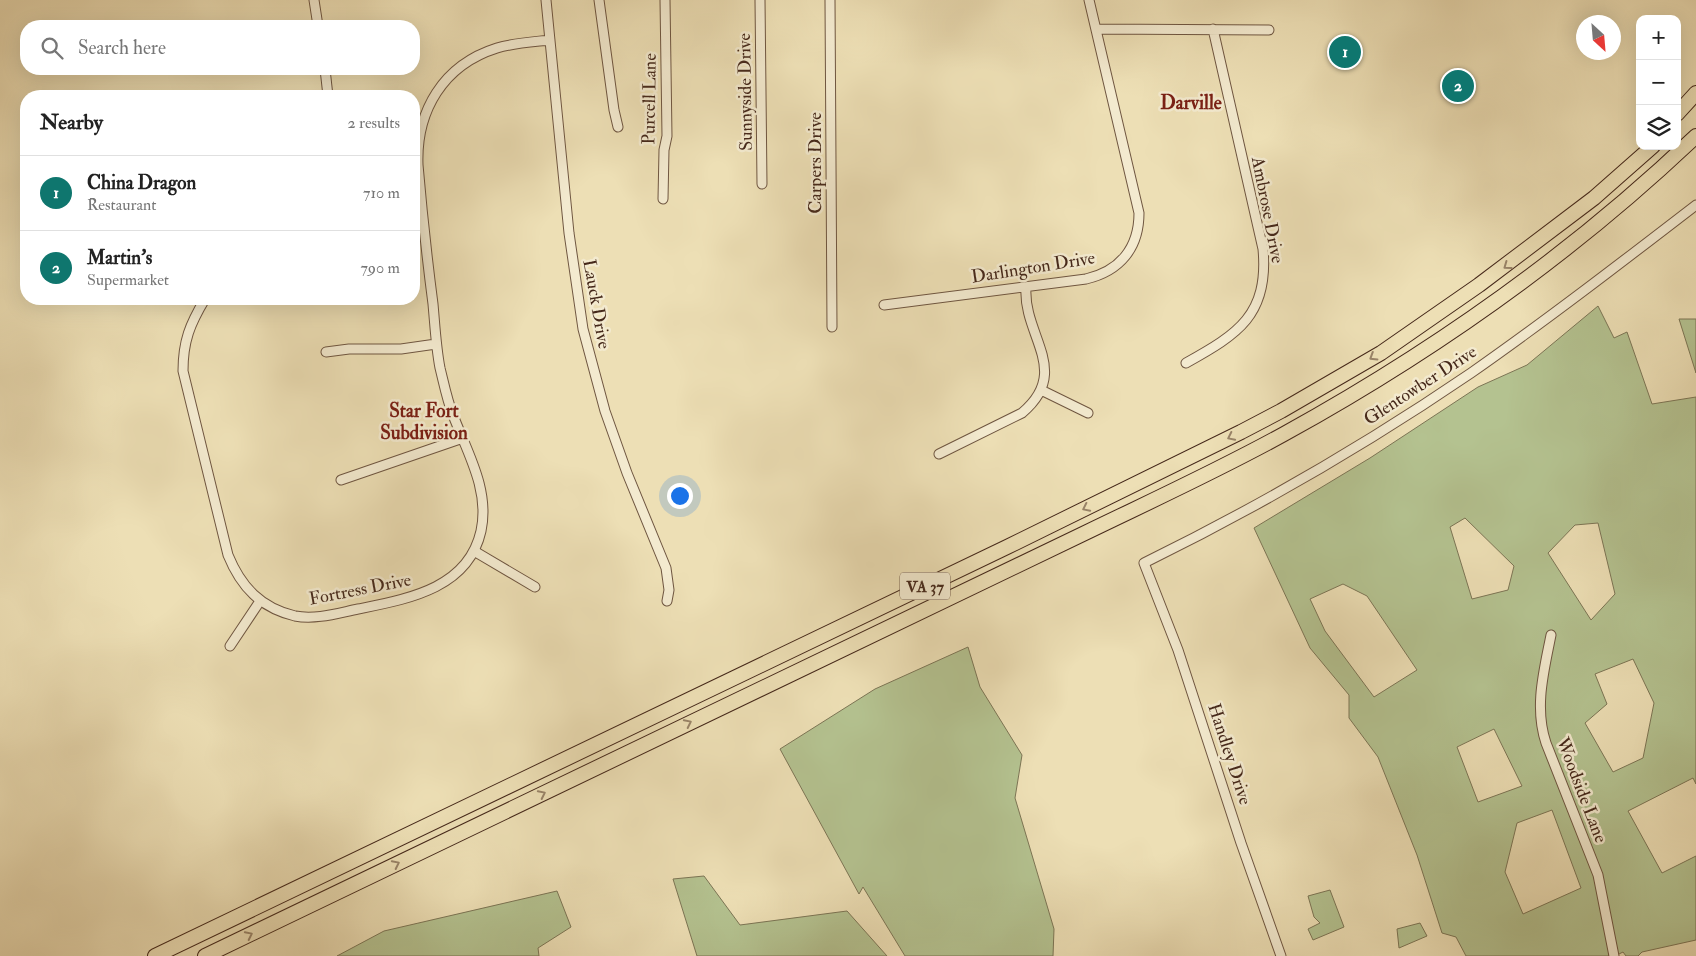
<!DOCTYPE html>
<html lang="en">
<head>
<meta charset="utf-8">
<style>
	:root { --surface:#fff; --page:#f2f2f2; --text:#222; --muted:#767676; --line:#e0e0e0; --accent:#0f766e }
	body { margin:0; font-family:"IM FELL Double Pica",serif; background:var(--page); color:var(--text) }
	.controls { position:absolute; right:15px; top:15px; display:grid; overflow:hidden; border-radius:10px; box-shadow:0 5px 20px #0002 }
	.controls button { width:45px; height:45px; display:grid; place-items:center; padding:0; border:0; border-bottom:1px solid var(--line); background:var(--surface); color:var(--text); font:25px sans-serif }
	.compass { position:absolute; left:1576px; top:15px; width:45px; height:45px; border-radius:50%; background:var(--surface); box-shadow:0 5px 20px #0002; rotate:154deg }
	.you { position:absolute; left:679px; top:495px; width:18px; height:18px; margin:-12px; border:4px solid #fff; border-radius:50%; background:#1a73e8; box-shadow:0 0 0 8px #1a73e833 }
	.badge { display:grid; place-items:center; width:32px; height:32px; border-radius:50%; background:var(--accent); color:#fff; font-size:16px; font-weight:700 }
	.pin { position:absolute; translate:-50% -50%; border:2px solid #fff; box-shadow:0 1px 5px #0006 }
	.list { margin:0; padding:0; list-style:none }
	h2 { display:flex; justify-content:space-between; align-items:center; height:65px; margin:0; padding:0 20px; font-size:21px }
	h2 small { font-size:16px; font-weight:400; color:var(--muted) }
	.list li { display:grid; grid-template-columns:32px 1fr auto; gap:15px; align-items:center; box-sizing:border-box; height:75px; padding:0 20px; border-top:1px solid var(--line) }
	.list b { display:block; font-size:19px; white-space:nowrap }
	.list p { margin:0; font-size:16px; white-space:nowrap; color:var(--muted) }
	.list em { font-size:16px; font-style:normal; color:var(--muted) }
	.icon { flex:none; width:28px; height:28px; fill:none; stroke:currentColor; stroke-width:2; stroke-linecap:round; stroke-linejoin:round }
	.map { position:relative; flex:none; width:1696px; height:956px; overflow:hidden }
	.search { position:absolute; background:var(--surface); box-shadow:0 5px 20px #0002; left:20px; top:20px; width:400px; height:55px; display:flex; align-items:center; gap:12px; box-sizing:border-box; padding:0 18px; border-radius:20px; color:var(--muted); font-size:19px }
	.panel { position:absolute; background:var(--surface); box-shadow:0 5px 20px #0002; left:20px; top:90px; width:400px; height:215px; border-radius:20px }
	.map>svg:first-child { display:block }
</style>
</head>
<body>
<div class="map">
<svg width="1696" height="956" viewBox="0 0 1696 956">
	<rect width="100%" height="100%" fill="#eddfb5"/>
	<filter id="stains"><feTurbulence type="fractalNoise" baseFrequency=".004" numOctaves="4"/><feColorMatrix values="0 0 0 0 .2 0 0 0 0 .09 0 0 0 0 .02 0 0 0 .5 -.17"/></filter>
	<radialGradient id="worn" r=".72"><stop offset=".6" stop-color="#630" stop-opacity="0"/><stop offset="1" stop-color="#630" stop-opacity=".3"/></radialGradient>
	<path fill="#b4c290" stroke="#7c7555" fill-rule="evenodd" d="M 1598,306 L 1614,338 L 1627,332 L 1652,404 L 1696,397 L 1696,784 L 1693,778 L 1628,811 L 1662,873 L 1696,856 L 1696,940 L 1642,952 L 1638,956 L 1626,956 L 1623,952 L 1615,956 L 1466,956 L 1456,937 L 1442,933 L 1417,855 L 1378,757 L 1349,718 L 1349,695 L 1310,648 L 1254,528 L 1370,458 L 1478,387 L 1527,365 ZM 1465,518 L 1514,566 L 1508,590 L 1472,599 L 1450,527 ZM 1598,523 L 1615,594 L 1591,620 L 1548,553 L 1575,525 ZM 1343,584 L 1367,596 L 1417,670 L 1374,697 L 1325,631 L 1310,599 ZM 1633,659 L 1654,703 L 1643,758 L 1613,772 L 1585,723 L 1607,704 L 1595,674 ZM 1494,729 L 1522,786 L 1478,802 L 1457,747 ZM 1552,810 L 1581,888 L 1523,914 L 1505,872 L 1517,823 Z
		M 1679,319 L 1696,319 L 1696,373 Z
		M 968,647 L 980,687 L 1022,755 L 1015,798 L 1054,929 L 1053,956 L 905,956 L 863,887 L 859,894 L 780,749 L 875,689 Z
		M 704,876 L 740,925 L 847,911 L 887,956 L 697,956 L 673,879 Z
		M 1330,890 L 1344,927 L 1313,940 L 1308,929 L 1320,923 L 1314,917 L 1308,896 Z
		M 557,891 L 571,927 L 538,948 L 539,956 L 337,956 L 384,931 Z
		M 1420,923 L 1427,936 L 1399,948 L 1397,929 Z"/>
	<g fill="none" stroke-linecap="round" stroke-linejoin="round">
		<defs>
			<path id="minor" d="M 314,0 L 318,26
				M 546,0 L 569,233 L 583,329 L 605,411 L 627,473 L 666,568 L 669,590 L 667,601
				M 599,0 L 614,110 L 618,127
				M 760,0 L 762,184
				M 830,0 L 832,327
				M 1096,29 L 1269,30
				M 325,69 L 328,96
				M 663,199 L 664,150 L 667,136 L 665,0
				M 205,299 C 190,324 183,341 183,371 L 228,555 C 241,587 261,608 295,616 C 316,620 338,613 358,609 C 407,599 468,589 481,531 C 490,490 467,452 453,415 C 447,400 444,384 440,368 C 436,347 435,326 433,304 C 427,258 422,212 418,165 C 416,111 443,65 497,48 C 514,43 532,42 550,40
				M 884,305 L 1086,279 C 1120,271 1139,248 1139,213 L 1089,0
				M 326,352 L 349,349 L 401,349 L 436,344
				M 1186,363 C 1238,334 1269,315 1263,249 L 1213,29
				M 1041,390 L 1088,413
				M 939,454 L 1022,413 C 1072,371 1023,336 1026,288
				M 341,480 L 463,438
				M 474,551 L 535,587
				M 1551,635 C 1544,671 1534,707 1546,743 L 1598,875 L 1614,956
				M 230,646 L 260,601
				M 1281,956 L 1241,843 L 1178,650 L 1144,563 C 1256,508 1367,444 1471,373 C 1548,319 1622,262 1696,205"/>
			<path id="highway" d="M 1677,114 L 1696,93
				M 155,956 L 1007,547 L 1241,432 L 1281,411 L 1381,353 L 1479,285 L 1594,198 L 1653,146
				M 205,956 L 1085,533 C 1151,501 1219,470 1284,434 C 1433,352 1573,253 1696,136"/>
		</defs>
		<use href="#minor" stroke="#6f5641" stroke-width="11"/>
		<use href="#highway" stroke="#45281a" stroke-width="16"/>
		<use href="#minor" stroke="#f3eacf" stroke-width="9"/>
		<use href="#highway" stroke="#eddfb5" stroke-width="14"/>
	</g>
	<defs><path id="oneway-chevron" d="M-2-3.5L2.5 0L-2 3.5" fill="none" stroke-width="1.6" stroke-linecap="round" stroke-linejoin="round" transform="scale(1.25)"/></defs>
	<g stroke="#998468">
		<use href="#oneway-chevron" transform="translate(1507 266) rotate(144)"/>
		<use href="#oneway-chevron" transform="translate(1373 357) rotate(148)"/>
		<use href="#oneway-chevron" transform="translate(1231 437) rotate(154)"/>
		<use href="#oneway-chevron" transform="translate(1086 508) rotate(154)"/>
		<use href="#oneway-chevron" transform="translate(688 723) rotate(-26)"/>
		<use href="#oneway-chevron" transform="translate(542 794) rotate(-26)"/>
		<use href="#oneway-chevron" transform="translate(396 864) rotate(-26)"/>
		<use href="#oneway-chevron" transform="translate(249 935) rotate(-26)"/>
	</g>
	<g text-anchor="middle" stroke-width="5" stroke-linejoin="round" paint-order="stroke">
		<rect fill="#f3eacf" stroke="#796250" stroke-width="1" x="900" y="572.5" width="50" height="27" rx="4"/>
		<g font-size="16" font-weight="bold" fill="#45281a">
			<text x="925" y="592">VA 37</text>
		</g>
		<g font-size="18" fill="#45281a" stroke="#f3eacf">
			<text transform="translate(745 92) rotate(-91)" y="6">Sunnyside Drive</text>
			<text transform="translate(649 99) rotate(-89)" y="6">Purcell Lane</text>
			<text transform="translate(815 163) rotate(-90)" y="6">Carpers Drive</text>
			<text transform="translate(1268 210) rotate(79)" y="6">Ambrose Drive</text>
			<text transform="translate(1033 267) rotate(-9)" y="6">Darlington Drive</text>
			<text transform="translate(597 304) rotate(80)" y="6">Lauck Drive</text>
			<text transform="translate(1420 385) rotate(-33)" y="6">Glentowber Drive</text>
			<text transform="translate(360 589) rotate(-11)" y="6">Fortress Drive</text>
			<text transform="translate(1230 754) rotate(72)" y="6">Handley Drive</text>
			<text transform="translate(1582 790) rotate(69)" y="6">Woodside Lane</text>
		</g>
		<g font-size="19" font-weight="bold" fill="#7a1f14" stroke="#f3eacf">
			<text x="1191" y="109">Darville</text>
			<text x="424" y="417">Star Fort<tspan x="424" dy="22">Subdivision</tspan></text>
		</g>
	</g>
	<rect width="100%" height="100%" filter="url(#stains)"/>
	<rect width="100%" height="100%" fill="url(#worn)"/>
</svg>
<div class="controls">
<button>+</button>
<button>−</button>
<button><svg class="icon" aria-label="layers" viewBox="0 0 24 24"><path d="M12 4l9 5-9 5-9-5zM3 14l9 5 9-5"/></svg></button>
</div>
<svg class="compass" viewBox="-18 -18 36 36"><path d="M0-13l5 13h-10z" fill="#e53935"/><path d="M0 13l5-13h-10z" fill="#767676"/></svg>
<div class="you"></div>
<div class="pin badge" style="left:1345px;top:52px">1</div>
<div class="pin badge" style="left:1458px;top:86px">2</div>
<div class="search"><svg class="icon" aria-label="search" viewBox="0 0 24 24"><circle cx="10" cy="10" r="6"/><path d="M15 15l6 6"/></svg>Search here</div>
<section class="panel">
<h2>Nearby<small>2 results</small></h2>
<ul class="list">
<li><span class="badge">1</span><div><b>China Dragon</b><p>Restaurant</p></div><em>710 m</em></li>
<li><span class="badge">2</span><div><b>Martin's</b><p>Supermarket</p></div><em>790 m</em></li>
</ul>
</section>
</div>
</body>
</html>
